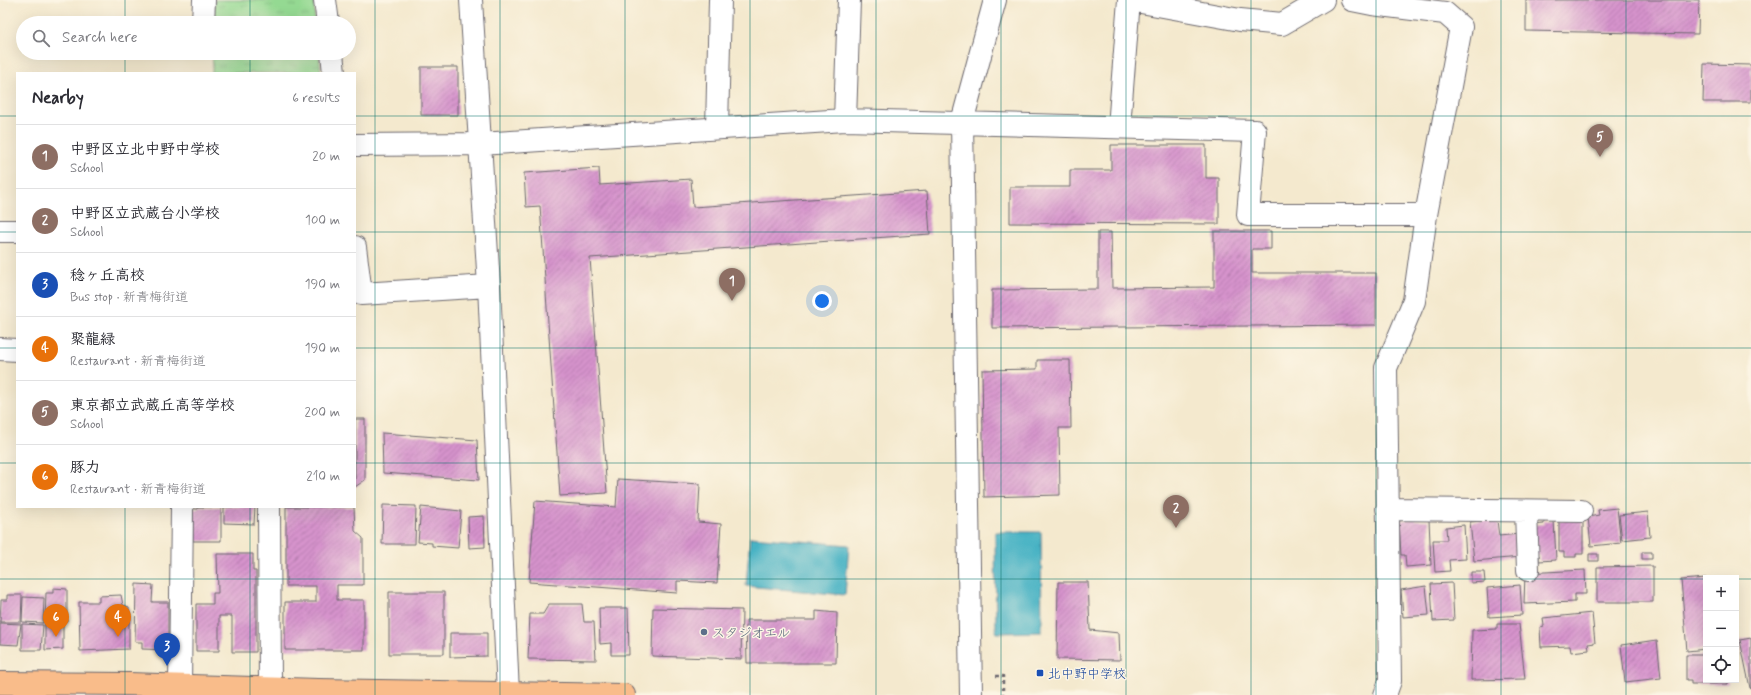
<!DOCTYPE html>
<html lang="en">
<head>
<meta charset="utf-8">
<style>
	:root { --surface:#fff; --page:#f7f7f7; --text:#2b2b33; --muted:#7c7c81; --line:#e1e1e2; --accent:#1a73e8 }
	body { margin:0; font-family:Mynerve,"Klee One",sans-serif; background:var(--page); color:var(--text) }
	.controls { position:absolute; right:12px; bottom:12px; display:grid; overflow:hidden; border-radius:0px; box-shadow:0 4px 16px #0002 }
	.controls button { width:36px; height:36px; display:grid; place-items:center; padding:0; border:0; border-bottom:1px solid var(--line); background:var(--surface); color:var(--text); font:20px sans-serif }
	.you { position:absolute; left:822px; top:301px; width:14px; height:14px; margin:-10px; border:3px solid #fff; border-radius:50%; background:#1a73e8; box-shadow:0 0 0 6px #1a73e833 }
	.badge { display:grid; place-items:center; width:26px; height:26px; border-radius:50%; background:var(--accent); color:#fff; font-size:13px; font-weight:700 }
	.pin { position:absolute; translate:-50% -33px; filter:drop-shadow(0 1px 2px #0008) }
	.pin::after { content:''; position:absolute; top:21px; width:14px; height:12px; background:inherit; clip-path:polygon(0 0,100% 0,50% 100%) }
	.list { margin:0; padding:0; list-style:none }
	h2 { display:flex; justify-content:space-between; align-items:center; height:52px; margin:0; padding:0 16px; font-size:17px }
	h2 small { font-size:13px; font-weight:400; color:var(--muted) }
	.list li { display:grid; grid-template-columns:26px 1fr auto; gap:12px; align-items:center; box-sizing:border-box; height:64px; padding:0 16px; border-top:1px solid var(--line) }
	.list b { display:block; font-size:15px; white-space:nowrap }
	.list p { margin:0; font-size:13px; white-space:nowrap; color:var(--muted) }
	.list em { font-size:13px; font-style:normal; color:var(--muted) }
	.icon { flex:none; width:22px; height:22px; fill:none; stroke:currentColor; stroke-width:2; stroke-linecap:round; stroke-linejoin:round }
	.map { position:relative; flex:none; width:1751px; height:695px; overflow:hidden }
	.search { position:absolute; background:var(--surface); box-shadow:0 4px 16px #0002; left:16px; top:16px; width:340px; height:44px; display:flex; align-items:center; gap:10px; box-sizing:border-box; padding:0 14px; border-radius:22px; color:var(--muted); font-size:15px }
	.panel { position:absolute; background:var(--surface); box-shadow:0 4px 16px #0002; left:16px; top:72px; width:340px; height:436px; border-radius:0px }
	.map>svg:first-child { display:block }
</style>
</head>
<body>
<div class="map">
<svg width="1751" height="695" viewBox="0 0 1751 695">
	<defs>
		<pattern id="park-tufts" width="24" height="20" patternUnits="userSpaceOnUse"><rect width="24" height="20" fill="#94d992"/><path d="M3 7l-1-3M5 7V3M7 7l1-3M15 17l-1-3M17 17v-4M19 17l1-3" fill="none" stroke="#7fba7f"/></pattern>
		<pattern id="building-hatch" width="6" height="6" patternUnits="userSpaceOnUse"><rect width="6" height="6" fill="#d693cc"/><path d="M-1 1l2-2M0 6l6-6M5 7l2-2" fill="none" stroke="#ad78a7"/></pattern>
	</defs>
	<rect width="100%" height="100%" fill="#fcf5e5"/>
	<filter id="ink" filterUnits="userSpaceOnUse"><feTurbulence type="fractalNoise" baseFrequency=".025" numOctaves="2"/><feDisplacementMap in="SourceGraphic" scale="8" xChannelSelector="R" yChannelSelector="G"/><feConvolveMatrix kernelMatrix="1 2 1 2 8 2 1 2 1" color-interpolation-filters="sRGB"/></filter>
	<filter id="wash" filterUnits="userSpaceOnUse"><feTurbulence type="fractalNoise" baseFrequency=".012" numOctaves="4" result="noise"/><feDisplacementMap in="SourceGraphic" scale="16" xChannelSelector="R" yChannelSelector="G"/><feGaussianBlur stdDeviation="0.9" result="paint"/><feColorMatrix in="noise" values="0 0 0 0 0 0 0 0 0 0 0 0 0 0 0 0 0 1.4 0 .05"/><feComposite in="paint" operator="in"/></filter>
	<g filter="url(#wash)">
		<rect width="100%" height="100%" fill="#f4e9ce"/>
		<path fill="url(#park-tufts)" stroke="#5b7e66" d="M 215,0 L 314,0 L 315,23 L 214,23 Z
			M 213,53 L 319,53 L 321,73 L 212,73 Z"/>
		<path fill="#46b2c4" stroke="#346a80" d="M 995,532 L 1041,532 L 1042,632 L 996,633 Z
			M 750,537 L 849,545 L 845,595 L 746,586 Z"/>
		<g id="blocks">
			<path fill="url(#building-hatch)" d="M 1526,0 L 1699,0 L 1698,34 L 1526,31 Z
				M 1704,64 L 1751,65 L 1751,102 L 1703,102 Z
				M 421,67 L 458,67 L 458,115 L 421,115 Z
				M 1111,145 L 1206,145 L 1206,178 L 1219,178 L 1219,224 L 1010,223 L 1010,187 L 1070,187 L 1070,170 L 1111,170 Z
				M 599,168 L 600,185 L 691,179 L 693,207 L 927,191 L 930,234 L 590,258 L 607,493 L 560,496 L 540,206 L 526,207 L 524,173 Z
				M 1214,231 L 1271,231 L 1271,249 L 1252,249 L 1252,273 L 1376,273 L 1376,325 L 992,328 L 992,290 L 1098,289 L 1098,232 L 1111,232 L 1112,288 L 1214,287 Z
				M 1037,360 L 1070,360 L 1071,428 L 1059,428 L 1060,495 L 984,497 L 982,370 L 1037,369 Z
				M 355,419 L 365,419 L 365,480 L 355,487 Z
				M 382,433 L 477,440 L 479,480 L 383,473 Z
				M 618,479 L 700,484 L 698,522 L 721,524 L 717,583 L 677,581 L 677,593 L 529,582 L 535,501 L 616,507 Z
				M 383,505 L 416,506 L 415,544 L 382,544 Z
				M 198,507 L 221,507 L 221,541 L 193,541 L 193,509 L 198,509 Z
				M 224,507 L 255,507 L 254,524 L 224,523 Z
				M 286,507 L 354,507 L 355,531 L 363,538 L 363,585 L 337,585 L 337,600 L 364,600 L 364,650 L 285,650 L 285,602 L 316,602 L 316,586 L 286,586 Z
				M 421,507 L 461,511 L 458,548 L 432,546 L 432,543 L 418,542 Z
				M 1617,508 L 1621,543 L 1591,546 L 1588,517 L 1599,515 L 1598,510 Z
				M 1648,512 L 1650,537 L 1622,540 L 1619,515 Z
				M 484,516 L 485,547 L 469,548 L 468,517 Z
				M 1416,518 L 1416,520 L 1429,520 L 1431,565 L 1406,567 L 1405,555 L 1401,555 L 1399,521 Z
				M 1497,520 L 1499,536 L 1520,534 L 1521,557 L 1474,561 L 1470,522 Z
				M 1554,520 L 1556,560 L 1539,561 L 1539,555 L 1534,555 L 1532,525 L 1544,524 L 1544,521 Z
				M 1559,520 L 1583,520 L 1583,554 L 1576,554 L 1576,557 L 1564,557 L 1564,552 L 1559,552 Z
				M 1464,525 L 1466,559 L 1449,560 L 1450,571 L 1435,572 L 1433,540 L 1447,540 L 1446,527 Z
				M 1642,552 L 1652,552 L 1652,559 L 1642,559 Z
				M 217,554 L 253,554 L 253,571 L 256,571 L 256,652 L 232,652 L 232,616 L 219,616 L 219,651 L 196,651 L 196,604 L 213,604 L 213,593 L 218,593 Z
				M 1589,554 L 1598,554 L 1598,561 L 1589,561 Z
				M 1653,566 L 1653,602 L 1597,602 L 1597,567 Z
				M 1585,570 L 1586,594 L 1575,594 L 1575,602 L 1524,604 L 1525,573 Z
				M 1471,572 L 1484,572 L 1485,582 L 1471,583 Z
				M 1706,578 L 1706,649 L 1687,651 L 1681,580 Z
				M 1058,582 L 1088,582 L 1090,630 L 1119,633 L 1120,660 L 1057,659 Z
				M 1452,583 L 1454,620 L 1433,621 L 1431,584 Z
				M 136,584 L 153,585 L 152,602 L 168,602 L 168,650 L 142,649 L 142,642 L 135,642 Z
				M 1520,585 L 1522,615 L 1489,617 L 1487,588 Z
				M 1426,586 L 1429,615 L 1403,617 L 1401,590 Z
				M 53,588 L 67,589 L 67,621 L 45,621 L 46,593 L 53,593 Z
				M 389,592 L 444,592 L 444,654 L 389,654 Z
				M 7,595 L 22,595 L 21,622 L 0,622 L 1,600 L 7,600 Z
				M 121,595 L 123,605 L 129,607 L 129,649 L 80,651 L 79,602 L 99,602 L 99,596 Z
				M 23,597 L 44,598 L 43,623 L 22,622 Z
				M 549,604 L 582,604 L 584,622 L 594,622 L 596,660 L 528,659 L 530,614 L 543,614 Z
				M 599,608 L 628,608 L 629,655 L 611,655 L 611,643 L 600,644 Z
				M 653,608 L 742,610 L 741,659 L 652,656 Z
				M 816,611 L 837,613 L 836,663 L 747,663 L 746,620 L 816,620 Z
				M 1592,613 L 1595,643 L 1588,644 L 1589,650 L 1571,652 L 1570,646 L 1541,647 L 1540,627 L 1544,626 L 1543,618 Z
				M 0,623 L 21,624 L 18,645 L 0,644 Z
				M 45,623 L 63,623 L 63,649 L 45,650 Z
				M 22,624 L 43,625 L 41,650 L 22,650 Z
				M 1497,624 L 1519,624 L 1525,679 L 1471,680 L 1472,630 L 1497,629 Z
				M 450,633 L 487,633 L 487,656 L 450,657 Z
				M 1751,638 L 1751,688 L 1750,688 L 1740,640 Z
				M 1657,640 L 1661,678 L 1625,682 L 1621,645 Z
				M 1686,655 L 1706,655 L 1706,680 L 1728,680 L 1728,684 L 1691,684 L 1691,680 L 1686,680 Z"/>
		</g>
	</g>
	<g filter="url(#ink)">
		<use href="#blocks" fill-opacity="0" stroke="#6c686e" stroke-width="1"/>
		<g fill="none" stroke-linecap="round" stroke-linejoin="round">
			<defs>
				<path id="minor" d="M 325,0 L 328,23
					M 471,0 L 489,286 L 508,693
					M 1130,0 L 1240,20 L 1282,24 L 1323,0
					M 1352,0 L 1372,4 L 1445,13 L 1461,27 L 1426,215 L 1414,301 L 1386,368 L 1390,681 L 1385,695
					M 203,23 L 204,0
					M 332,53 L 334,73
					M 845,120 L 849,0
					M 1119,127 L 1129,0
					M 717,128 L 720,0
					M 355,145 L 480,144 L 845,120 L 1255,131 L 1248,215 L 1426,215
					M 0,231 L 17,231
					M 355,247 L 361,294 L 489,286
					M 0,349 L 17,350
					M 269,507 L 270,688
					M 1387,509 L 1581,511
					M 1526,511 L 1528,570
					M 180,686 L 182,507
					M 971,695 L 962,122 L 995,0"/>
				<path id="major" d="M 0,683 L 129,684 L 318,690 L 624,695"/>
			</defs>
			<use href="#minor" stroke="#6c686e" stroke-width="24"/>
			<use href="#major" stroke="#6c686e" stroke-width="24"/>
			<path stroke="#6c686e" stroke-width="2.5" stroke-dasharray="3 3" stroke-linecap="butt" d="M 996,676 L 1003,676 L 1003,695"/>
			<use href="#minor" stroke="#fff" stroke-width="22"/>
			<use href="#major" stroke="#f9bc8a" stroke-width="22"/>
		</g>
	</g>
	<path fill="none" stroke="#0f766e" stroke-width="1" stroke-opacity="0.55" d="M 125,0 L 125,23M 250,0 L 250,23M 375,0 L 375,695M 500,0 L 500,695M 625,0 L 625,695M 750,0 L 750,695M 876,0 L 876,695M 1001,0 L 1001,695M 1126,0 L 1126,695M 1251,0 L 1251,695M 1376,0 L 1376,695M 1501,0 L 1501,695M 1626,0 L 1626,695M 125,53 L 125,73M 250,53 L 250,73M 0,116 L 17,116M 355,116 L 1751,116M 0,232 L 17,232M 355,232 L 1751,232M 0,348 L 17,348M 355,348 L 1751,348M 0,463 L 17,463M 355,463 L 1751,463M 125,507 L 125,695M 250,507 L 250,695M 0,579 L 1706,579M 1736,579 L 1751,579"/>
	<circle fill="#5c6f8a" stroke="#fcf5e5" stroke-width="1.5" cx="704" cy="632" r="4"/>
	<rect fill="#1a4fb4" stroke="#fcf5e5" stroke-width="1.5" x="1036" y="669" width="8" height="8" rx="2"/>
	<g text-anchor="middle" stroke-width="3" stroke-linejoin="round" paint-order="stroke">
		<g font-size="13" fill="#4e5e75" stroke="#fcf5e5" text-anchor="start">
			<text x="712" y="637">スタジオエル</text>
		</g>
		<g font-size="13" fill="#164399" stroke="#fcf5e5" text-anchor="start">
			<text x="1048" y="678">北中野中学校</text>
		</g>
	</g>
</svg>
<div class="controls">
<button>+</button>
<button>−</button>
<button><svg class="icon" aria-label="locate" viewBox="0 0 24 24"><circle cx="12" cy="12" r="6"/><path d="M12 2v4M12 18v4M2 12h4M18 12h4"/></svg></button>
</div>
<div class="you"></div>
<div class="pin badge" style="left:732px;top:301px;background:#8d6e63">1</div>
<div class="pin badge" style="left:1176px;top:528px;background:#8d6e63">2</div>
<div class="pin badge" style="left:167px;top:666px;background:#1a4fb4">3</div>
<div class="pin badge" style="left:118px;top:637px;background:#e8710a">4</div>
<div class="pin badge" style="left:1600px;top:157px;background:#8d6e63">5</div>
<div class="pin badge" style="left:56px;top:637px;background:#e8710a">6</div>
<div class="search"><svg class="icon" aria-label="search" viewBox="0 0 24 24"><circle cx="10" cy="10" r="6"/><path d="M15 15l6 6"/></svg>Search here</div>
<section class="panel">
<h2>Nearby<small>6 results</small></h2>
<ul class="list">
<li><span class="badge" style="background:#8d6e63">1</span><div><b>中野区立北中野中学校</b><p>School</p></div><em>20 m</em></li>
<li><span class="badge" style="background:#8d6e63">2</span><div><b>中野区立武蔵台小学校</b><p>School</p></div><em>100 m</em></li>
<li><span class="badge" style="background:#1a4fb4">3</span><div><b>稔ヶ丘高校</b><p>Bus stop · 新青梅街道</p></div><em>190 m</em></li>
<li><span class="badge" style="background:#e8710a">4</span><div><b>聚龍緑</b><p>Restaurant · 新青梅街道</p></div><em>190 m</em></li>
<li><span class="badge" style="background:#8d6e63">5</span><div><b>東京都立武蔵丘高等学校</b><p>School</p></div><em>200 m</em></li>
<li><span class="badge" style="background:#e8710a">6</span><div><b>豚力</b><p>Restaurant · 新青梅街道</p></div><em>210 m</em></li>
</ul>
</section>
</div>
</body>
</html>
